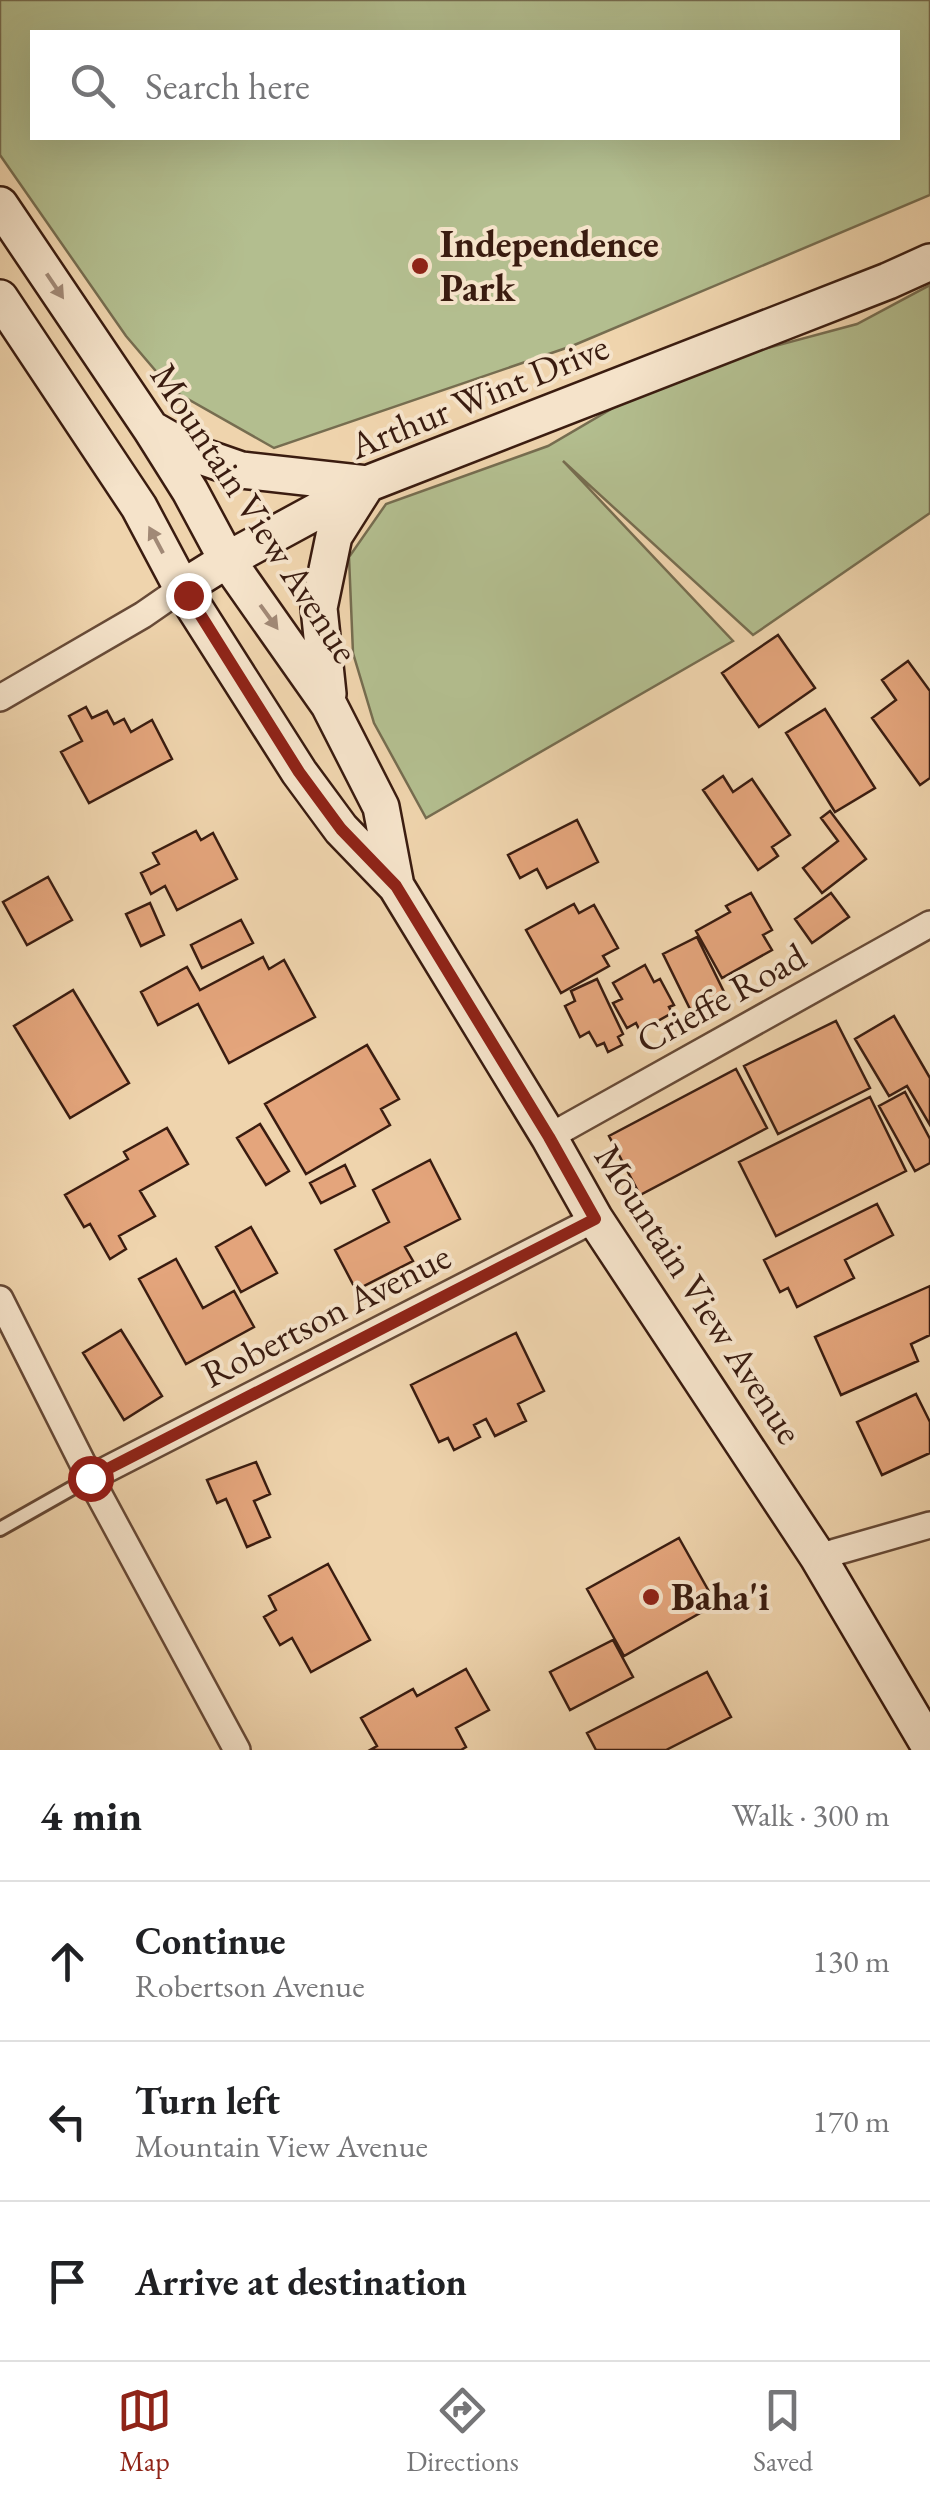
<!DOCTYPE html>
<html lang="en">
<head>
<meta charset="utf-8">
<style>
	:root { --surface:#fff; --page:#f2f2f2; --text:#202124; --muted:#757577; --line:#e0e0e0; --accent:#8f2418 }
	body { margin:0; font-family:"EB Garamond",serif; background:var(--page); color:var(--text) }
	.stop { position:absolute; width:30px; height:30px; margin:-22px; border:8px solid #8f2418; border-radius:50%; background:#fff }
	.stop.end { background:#8f2418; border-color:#fff; box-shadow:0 2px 10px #0008 }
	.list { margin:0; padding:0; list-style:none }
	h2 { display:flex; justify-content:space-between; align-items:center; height:130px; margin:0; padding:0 40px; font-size:42px }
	h2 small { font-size:32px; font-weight:400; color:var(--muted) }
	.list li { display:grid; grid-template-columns:65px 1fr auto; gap:30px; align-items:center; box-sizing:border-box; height:160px; padding:0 40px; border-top:2px solid var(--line) }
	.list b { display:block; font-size:38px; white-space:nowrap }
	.list p { margin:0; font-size:32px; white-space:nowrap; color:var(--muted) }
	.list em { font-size:32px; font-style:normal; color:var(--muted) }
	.icon { flex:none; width:55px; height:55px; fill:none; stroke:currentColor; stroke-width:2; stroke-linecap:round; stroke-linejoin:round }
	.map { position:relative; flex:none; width:930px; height:1750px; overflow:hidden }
	.search { position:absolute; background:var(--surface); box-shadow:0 10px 40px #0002; left:30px; right:30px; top:30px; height:110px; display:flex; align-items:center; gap:25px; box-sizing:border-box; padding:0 35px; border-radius:0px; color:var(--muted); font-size:38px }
	.sheet { height:610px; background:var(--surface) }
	nav { display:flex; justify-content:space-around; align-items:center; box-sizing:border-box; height:140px; border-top:2px solid var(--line); background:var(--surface); font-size:28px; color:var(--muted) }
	nav a { display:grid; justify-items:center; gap:5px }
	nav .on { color:var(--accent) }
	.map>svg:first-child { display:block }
</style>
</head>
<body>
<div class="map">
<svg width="930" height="1750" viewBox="0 0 930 1750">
	<rect width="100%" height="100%" fill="#efd4ad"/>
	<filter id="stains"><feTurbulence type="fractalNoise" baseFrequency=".002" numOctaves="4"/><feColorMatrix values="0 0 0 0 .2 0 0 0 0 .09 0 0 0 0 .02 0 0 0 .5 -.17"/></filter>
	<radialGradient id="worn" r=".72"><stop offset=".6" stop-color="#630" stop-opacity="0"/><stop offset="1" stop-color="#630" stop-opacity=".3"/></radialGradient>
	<path fill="#b3be8f" stroke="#766d50" stroke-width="2.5" fill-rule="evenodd" d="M 0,0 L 930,0 L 930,195 L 572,346 L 274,448 L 172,390 L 126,336 L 0,155 ZM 898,32 L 898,138 L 32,138 L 32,32 Z
		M 930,285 L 930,513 L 753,635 L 563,461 L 733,641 L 426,818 L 374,723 L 353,653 L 349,557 L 386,504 L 548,446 L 671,374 L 857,324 Z"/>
	<path fill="#e4a57c" stroke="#3a1c10" stroke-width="2.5" d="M 778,635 L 815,688 L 759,727 L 722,673 Z
		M 908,661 L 930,691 L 930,778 L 920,785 L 872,718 L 896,700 L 882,680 Z
		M 86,707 L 92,718 L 107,711 L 114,724 L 124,719 L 131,732 L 152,720 L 172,759 L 89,803 L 61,752 L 82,741 L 69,716 Z
		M 825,709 L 875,788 L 835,812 L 786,733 Z
		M 723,776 L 733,792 L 752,779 L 790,835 L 772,847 L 778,856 L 758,870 L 703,790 Z
		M 830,811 L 866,859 L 822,893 L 803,868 L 838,841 L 821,818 Z
		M 577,820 L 598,862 L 547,888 L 537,869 L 520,878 L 508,855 Z
		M 196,831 L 201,840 L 213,833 L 237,879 L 177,910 L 165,886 L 151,894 L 141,873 L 159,864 L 153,853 Z
		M 48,877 L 72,920 L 27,945 L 3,902 Z
		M 751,893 L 772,930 L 763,935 L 772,950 L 722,978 L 696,931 L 730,912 L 726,906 Z
		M 831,893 L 849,917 L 812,943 L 795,919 Z
		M 150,903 L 164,935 L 141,946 L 126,914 Z
		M 574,904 L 579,913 L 594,905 L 618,948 L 603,956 L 609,966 L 561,993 L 526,930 Z
		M 241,920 L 253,943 L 202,968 L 191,945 Z
		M 697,937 L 725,994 L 691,1011 L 663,954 Z
		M 263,957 L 269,969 L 284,960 L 315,1017 L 229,1063 L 198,1004 L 158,1025 L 141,992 L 187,967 L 200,990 Z
		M 645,965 L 654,982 L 660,979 L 674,1005 L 669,1007 L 672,1013 L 640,1031 L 636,1023 L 627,1028 L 613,1003 L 622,999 L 613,983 Z
		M 597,979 L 623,1034 L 618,1037 L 622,1045 L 608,1052 L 604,1043 L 597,1046 L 589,1032 L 580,1037 L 565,1006 L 575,1001 L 571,991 Z
		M 73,990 L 129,1083 L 70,1118 L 14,1026 Z
		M 894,1016 L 930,1078 L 930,1125 L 907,1086 L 889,1096 L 855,1039 Z
		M 836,1021 L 870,1088 L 778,1134 L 744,1066 Z
		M 367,1045 L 399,1099 L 381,1109 L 390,1125 L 306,1174 L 265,1104 Z
		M 736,1069 L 767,1128 L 640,1195 L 609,1136 Z
		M 905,1092 L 930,1139 L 930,1163 L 915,1171 L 879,1106 Z
		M 870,1097 L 906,1171 L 776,1236 L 739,1162 Z
		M 260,1124 L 289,1171 L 266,1185 L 237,1138 Z
		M 167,1128 L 188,1164 L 140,1191 L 155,1216 L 119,1236 L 126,1249 L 110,1259 L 90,1224 L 84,1227 L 65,1195 L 128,1159 L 124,1152 Z
		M 430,1160 L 460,1219 L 405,1247 L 413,1261 L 356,1290 L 335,1250 L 389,1222 L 373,1190 Z
		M 345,1165 L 355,1186 L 321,1203 L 310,1183 Z
		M 877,1204 L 893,1235 L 845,1260 L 854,1278 L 797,1307 L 788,1288 L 780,1292 L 764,1260 Z
		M 251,1227 L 277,1273 L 241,1292 L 216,1247 Z
		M 176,1259 L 203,1308 L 234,1291 L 254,1327 L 186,1364 L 139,1279 Z
		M 930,1286 L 930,1335 L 911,1344 L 918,1361 L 841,1395 L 815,1337 Z
		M 121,1330 L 162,1396 L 124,1420 L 83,1353 Z
		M 516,1333 L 544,1391 L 518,1404 L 526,1421 L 495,1436 L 486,1419 L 474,1425 L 480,1437 L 454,1450 L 448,1438 L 439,1442 L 411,1385 Z
		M 916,1394 L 930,1422 L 930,1453 L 882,1475 L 857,1422 Z
		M 256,1462 L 270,1494 L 254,1501 L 270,1537 L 247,1547 L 226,1499 L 217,1503 L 207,1480 Z
		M 679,1538 L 716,1604 L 624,1656 L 587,1589 Z
		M 328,1564 L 370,1640 L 311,1672 L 292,1638 L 280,1645 L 264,1617 L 276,1610 L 269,1596 Z
		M 613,1640 L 633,1677 L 570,1710 L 550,1672 Z
		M 466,1669 L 489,1710 L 456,1728 L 466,1747 L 461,1750 L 370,1750 L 377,1746 L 361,1718 L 413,1689 L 417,1696 Z
		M 707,1672 L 731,1717 L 666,1750 L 596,1750 L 587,1733 Z"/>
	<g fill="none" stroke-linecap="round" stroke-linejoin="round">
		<defs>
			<path id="service" d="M 0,1529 L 90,1478"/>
			<path id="minor" d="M 0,698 L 143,615 L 182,588
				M 549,1137 L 930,924
				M 0,1299 L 90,1478 L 237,1750
				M 90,1478 L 595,1219
				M 818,1557 L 930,1525"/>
			<path id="secondary" d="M 0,205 L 151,429 L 190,491 L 227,560 L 329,705 L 381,807 L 396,886
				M 0,298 L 139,507 L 182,588 L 299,772 L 341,829 L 396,886 L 549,1137 L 595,1219 L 818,1557 L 930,1747
				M 155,431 L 195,454 L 241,470 L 367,484 L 334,536 L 319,608 L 328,694
				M 182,588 L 227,560 L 367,484 L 888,281 L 930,262"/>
		</defs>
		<use href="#service" stroke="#674a37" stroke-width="18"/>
		<use href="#minor" stroke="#674a37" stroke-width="30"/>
		<use href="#secondary" stroke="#3a1c10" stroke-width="40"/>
		<use href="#service" stroke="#f5e3ca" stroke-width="12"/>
		<use href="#minor" stroke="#f5e3ca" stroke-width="25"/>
		<use href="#secondary" stroke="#f5e3ca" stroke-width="35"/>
	</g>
	<defs><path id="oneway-solid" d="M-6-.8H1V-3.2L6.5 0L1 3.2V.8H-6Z" transform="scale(2.5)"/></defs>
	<g fill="#a18976">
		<use href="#oneway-solid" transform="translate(55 286) rotate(56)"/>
		<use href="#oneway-solid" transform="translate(156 540) rotate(-118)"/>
		<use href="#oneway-solid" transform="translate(269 617) rotate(54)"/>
	</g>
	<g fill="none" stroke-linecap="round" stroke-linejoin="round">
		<path stroke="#8f2418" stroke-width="12" d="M 90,1478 L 595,1219 L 549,1137 L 396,886 L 341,829 L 299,772 L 188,595"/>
	</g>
	<g fill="#8f2418" stroke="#f5e3ca" stroke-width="4">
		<circle cx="420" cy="266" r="10"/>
		<circle cx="651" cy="1597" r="10"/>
	</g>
	<g text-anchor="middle" stroke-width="8" stroke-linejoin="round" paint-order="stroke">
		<g font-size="38" font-weight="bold" fill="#3a1c10" stroke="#f5e3ca" text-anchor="start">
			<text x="440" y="257">Independence<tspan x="440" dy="44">Park</tspan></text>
			<text x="671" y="1610">Baha'i</text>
		</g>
		<g font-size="38" fill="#3a1c10" stroke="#f5e3ca">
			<text transform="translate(479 396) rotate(-22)" y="13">Arthur Wint Drive</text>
			<text transform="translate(255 513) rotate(57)" y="13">Mountain View Avenue</text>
			<text transform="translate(721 998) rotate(-29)" y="13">Crieffe Road</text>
			<text transform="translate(699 1294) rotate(57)" y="13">Mountain View Avenue</text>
			<text transform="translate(326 1315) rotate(-27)" y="13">Robertson Avenue</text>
		</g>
	</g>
	<rect width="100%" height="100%" filter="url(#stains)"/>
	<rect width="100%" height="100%" fill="url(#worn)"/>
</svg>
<div class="stop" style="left:90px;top:1478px"></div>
<div class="stop end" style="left:188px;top:595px"></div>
<div class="search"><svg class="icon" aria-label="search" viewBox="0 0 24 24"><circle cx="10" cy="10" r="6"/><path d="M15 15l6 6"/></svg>Search here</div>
</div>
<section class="sheet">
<h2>4 min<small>Walk · 300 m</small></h2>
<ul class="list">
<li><svg class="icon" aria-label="ahead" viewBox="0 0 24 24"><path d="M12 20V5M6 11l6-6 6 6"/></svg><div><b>Continue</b><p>Robertson Avenue</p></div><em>130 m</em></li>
<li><svg class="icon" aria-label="left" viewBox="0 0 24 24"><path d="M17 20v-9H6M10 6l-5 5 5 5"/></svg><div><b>Turn left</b><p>Mountain View Avenue</p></div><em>170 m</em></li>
<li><svg class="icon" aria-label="arrive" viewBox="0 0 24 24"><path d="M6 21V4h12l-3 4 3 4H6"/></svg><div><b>Arrive at destination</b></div></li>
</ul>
</section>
<nav>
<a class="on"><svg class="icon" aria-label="map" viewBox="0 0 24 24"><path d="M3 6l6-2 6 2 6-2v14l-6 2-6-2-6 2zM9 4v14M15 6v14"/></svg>Map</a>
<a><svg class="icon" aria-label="directions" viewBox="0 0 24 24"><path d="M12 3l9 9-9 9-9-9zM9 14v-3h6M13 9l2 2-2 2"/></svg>Directions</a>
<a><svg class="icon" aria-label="saved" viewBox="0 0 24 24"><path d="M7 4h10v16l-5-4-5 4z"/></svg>Saved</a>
</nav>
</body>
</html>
